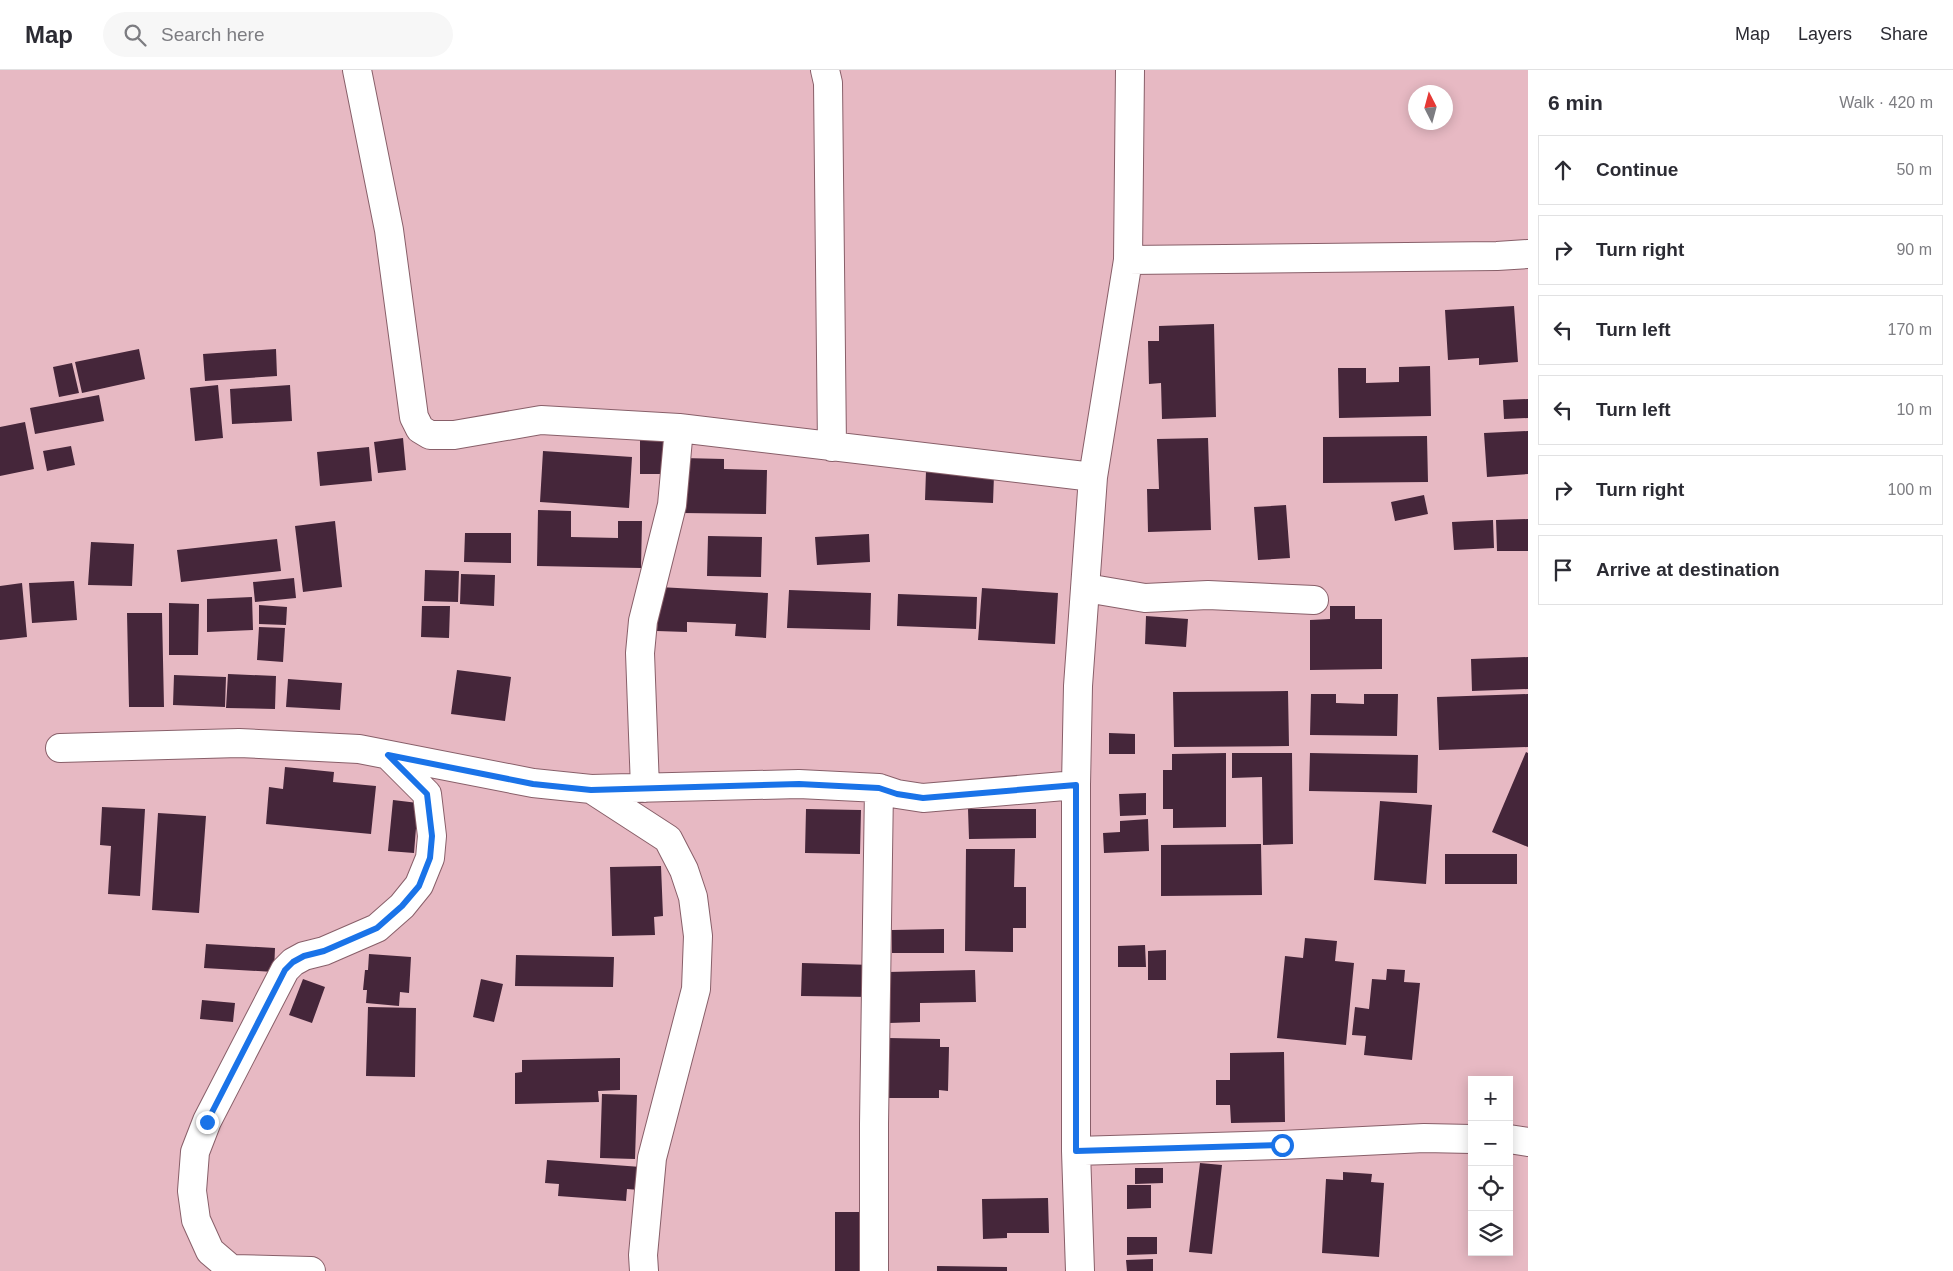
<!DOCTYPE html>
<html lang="en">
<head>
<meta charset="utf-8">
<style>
	:root { --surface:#fff; --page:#f7f7f7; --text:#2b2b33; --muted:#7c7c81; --line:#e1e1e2 }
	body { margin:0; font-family:Arial,sans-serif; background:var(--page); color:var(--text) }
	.controls { position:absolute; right:15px; bottom:15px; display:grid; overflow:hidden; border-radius:0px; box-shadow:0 2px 12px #0003 }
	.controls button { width:45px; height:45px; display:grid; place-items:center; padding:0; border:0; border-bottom:1px solid var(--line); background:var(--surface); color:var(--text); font:25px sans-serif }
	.compass { position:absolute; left:1408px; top:15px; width:45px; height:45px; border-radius:50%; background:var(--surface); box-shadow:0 2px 12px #0003; rotate:354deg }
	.stop { position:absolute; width:15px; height:15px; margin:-11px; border:4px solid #1a73e8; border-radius:50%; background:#fff }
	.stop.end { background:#1a73e8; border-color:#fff; box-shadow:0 1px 5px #0008 }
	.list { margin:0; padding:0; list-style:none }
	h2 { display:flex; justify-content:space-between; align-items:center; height:65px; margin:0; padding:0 20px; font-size:21px }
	h2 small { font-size:16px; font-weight:400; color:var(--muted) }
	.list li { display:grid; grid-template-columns:32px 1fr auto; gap:15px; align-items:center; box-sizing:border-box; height:70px; margin:0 10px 10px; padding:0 10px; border:1px solid var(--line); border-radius:0px }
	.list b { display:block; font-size:19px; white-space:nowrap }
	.list em { font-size:16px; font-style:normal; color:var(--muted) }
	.icon { flex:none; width:28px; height:28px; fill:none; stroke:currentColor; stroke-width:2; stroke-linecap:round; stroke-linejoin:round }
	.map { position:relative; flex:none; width:1528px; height:1201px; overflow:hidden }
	header { display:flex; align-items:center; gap:30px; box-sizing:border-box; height:70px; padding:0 25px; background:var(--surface); border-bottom:1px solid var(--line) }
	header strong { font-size:24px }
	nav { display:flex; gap:28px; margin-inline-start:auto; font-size:18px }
	.search { width:350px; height:45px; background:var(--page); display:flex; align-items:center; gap:12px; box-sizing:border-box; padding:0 18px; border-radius:28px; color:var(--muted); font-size:19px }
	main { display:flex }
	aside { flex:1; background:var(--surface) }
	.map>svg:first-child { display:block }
</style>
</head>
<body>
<header>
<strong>Map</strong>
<div class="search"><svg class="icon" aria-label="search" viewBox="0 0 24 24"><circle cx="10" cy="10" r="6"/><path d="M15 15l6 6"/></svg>Search here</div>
<nav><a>Map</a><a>Layers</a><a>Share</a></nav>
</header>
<main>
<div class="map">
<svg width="1528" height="1201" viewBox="0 0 1528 1201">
	<rect width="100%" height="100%" fill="#e7b9c3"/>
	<path fill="#45263a" d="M 1514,236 L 1518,292 L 1479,295 L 1479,288 L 1448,290 L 1445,240 Z
		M 1214,254 L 1216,347 L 1162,349 L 1161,313 L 1149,314 L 1148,271 L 1159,271 L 1159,256 Z
		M 139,279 L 145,309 L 82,323 L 75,292 Z
		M 276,279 L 277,306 L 205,311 L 203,284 Z
		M 72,293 L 79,323 L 59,327 L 53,297 Z
		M 1430,296 L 1431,346 L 1339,348 L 1338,298 L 1366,298 L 1366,313 L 1399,312 L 1399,297 Z
		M 218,315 L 223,368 L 195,371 L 190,318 Z
		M 290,315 L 292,351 L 232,354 L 230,319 Z
		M 99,325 L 104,351 L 35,364 L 30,338 Z
		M 1528,329 L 1528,348 L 1504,349 L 1503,330 Z
		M 25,352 L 34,399 L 0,406 L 0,357 Z
		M 1528,361 L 1528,404 L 1487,407 L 1484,363 Z
		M 640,366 L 668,367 L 667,404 L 640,404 Z
		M 1427,366 L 1428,412 L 1323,413 L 1323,367 Z
		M 403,368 L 406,400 L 378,403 L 374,372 Z
		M 1208,368 L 1211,460 L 1148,462 L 1147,419 L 1159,419 L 1157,369 Z
		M 71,376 L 75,395 L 47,401 L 43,381 Z
		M 369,377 L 372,411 L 320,416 L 317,382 Z
		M 543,381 L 632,387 L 629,438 L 540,432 Z
		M 683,388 L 724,389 L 724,399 L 767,400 L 766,444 L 682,443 Z
		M 926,401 L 994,405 L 993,433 L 925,430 Z
		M 1424,425 L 1428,444 L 1395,451 L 1391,432 Z
		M 1286,435 L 1290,488 L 1258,490 L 1254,437 Z
		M 538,440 L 571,441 L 571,467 L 618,468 L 618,451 L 642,451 L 641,498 L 537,496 Z
		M 1528,449 L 1528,481 L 1497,481 L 1496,450 Z
		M 1493,450 L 1494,478 L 1454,480 L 1452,452 Z
		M 335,451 L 342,517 L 303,522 L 295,456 Z
		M 465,463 L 511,463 L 511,493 L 464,492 Z
		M 869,464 L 870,492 L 817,495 L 815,467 Z
		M 708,466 L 762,467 L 761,507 L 707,506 Z
		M 277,469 L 281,501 L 181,512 L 177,480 Z
		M 91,472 L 134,474 L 132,516 L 88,515 Z
		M 425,500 L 459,501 L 458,532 L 424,531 Z
		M 461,504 L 495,505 L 494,536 L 460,534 Z
		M 294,508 L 296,528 L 255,532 L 253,512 Z
		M 74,511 L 77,550 L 32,553 L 29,513 Z
		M 22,513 L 27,567 L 0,570 L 0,516 Z
		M 659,517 L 768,523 L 766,568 L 735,566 L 736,554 L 687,552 L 687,562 L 657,561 Z
		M 982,518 L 1058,523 L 1055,574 L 978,570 Z
		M 789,520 L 871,523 L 870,560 L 787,558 Z
		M 898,524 L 977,527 L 976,559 L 897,556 Z
		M 252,527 L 253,560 L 207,562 L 207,529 Z
		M 169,533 L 199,534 L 198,585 L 169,585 Z
		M 259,535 L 287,537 L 286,555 L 259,554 Z
		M 422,536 L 450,536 L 449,568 L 421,567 Z
		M 1330,536 L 1355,536 L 1355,549 L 1382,549 L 1382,599 L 1310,600 L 1310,550 L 1330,549 Z
		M 127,543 L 162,543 L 164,637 L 129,637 Z
		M 1146,546 L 1188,549 L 1186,577 L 1145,574 Z
		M 259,557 L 285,558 L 283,592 L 257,590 Z
		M 1528,587 L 1528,619 L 1472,621 L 1471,589 Z
		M 457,600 L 511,607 L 505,651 L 451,644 Z
		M 228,604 L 276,606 L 275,639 L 226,638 Z
		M 174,605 L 226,607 L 225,637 L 173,635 Z
		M 288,609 L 342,613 L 340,640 L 286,637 Z
		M 1288,621 L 1289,676 L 1174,677 L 1173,622 Z
		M 1311,624 L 1336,624 L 1336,633 L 1364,634 L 1364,624 L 1398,624 L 1397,666 L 1310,665 Z
		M 1528,624 L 1528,677 L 1439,680 L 1437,627 Z
		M 1109,663 L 1135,664 L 1135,684 L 1109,684 Z
		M 1526,682 L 1528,683 L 1528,777 L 1492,762 Z
		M 1226,683 L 1226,757 L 1173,758 L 1173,739 L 1163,739 L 1163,700 L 1172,700 L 1172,684 Z
		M 1232,683 L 1292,683 L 1293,774 L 1263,775 L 1262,707 L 1232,708 Z
		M 1310,683 L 1418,685 L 1417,723 L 1309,721 Z
		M 285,697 L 334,702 L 333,712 L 376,716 L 371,764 L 266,754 L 269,717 L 283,719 Z
		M 1146,723 L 1146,745 L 1120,746 L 1119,724 Z
		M 393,730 L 418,733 L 414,783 L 388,781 Z
		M 1380,731 L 1432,735 L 1426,814 L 1374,810 Z
		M 102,737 L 145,739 L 140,826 L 108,824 L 111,776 L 100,775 Z
		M 806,739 L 861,740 L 860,784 L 805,783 Z
		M 968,739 L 1036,739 L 1036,768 L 969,769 Z
		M 158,743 L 206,746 L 199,843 L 152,840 Z
		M 1148,749 L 1149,781 L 1104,783 L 1103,763 L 1120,762 L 1120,751 Z
		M 1261,774 L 1262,825 L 1161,826 L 1161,775 Z
		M 966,779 L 1015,779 L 1014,817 L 1026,817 L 1026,858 L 1013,858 L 1013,882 L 965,881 Z
		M 1445,784 L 1517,784 L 1517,814 L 1445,814 Z
		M 661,796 L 663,846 L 654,847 L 655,865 L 612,866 L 610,797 Z
		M 944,859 L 944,883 L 892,883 L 892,860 Z
		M 1305,868 L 1337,871 L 1335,891 L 1354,893 L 1346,975 L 1277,968 L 1285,886 L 1303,888 Z
		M 206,874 L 275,878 L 274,902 L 204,898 Z
		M 1145,875 L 1146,897 L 1118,897 L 1118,876 Z
		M 1166,880 L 1166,910 L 1148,910 L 1148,881 Z
		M 369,884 L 411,887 L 409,923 L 400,922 L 399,936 L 366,933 L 367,920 L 363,920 L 365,900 L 368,900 Z
		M 516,885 L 614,887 L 613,917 L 515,916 Z
		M 802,893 L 873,895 L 871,927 L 801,926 Z
		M 1387,899 L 1405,900 L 1404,912 L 1420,913 L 1412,990 L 1364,985 L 1366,966 L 1352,965 L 1355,937 L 1369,939 L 1372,909 L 1386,910 Z
		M 975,900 L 976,932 L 920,933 L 920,952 L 889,953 L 888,902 Z
		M 303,909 L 325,917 L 312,953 L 289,945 Z
		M 481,909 L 503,914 L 494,952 L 473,947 Z
		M 202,930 L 235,933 L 233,952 L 200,949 Z
		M 368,937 L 416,938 L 415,1007 L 366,1006 Z
		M 888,968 L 940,969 L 940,977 L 949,977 L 948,1021 L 939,1020 L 939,1028 L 887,1028 Z
		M 1284,982 L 1285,1052 L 1231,1053 L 1230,1035 L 1216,1035 L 1216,1010 L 1230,1010 L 1230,983 Z
		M 620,988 L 620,1020 L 598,1021 L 599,1032 L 515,1034 L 515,1003 L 522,1002 L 522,990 Z
		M 602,1024 L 637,1025 L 635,1089 L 600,1088 Z
		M 547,1090 L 641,1097 L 639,1120 L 627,1119 L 626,1131 L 558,1126 L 559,1114 L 545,1113 Z
		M 1200,1093 L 1222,1095 L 1212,1184 L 1189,1182 Z
		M 1135,1098 L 1163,1098 L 1163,1113 L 1135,1114 Z
		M 1343,1102 L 1372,1104 L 1371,1112 L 1384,1113 L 1379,1187 L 1322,1183 L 1326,1109 L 1343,1110 Z
		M 1127,1115 L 1151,1115 L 1151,1138 L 1127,1139 Z
		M 1048,1128 L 1049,1163 L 1007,1163 L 1007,1168 L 983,1169 L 982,1129 Z
		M 835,1142 L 869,1142 L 868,1201 L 835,1201 Z
		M 1127,1167 L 1157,1167 L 1157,1184 L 1127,1185 Z
		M 1153,1189 L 1153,1201 L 1127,1201 L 1126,1190 Z
		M 937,1196 L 1007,1197 L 1007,1201 L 937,1201 Z"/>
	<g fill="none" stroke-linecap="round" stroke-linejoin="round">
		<defs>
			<path id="street" d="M 357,0 L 389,160 L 414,347 L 420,359 L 430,365 L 454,365 L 541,350 L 679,358 L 1093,407
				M 825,0 L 828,13 L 832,377
				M 1128,190 L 1130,0
				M 1086,518 L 1145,528 L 1208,525 L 1314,530
				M 60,678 L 239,673 L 359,679 L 533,713 L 591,719 L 799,714 L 879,718 L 897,724 L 923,728 L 1076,715
				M 645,718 L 640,583 L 643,551 L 672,435 L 679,358
				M 591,719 L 668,769 L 684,800 L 693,827 L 698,866 L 696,919 L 652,1088 L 643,1185 L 644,1201
				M 1509,1069 L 1528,1072
				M 1076,1081 L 1282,1075 L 1424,1068 L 1472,1069
				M 311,1201 L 231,1199 L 210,1181 L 196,1150 L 192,1121 L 195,1082 L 207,1051 L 285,900 L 293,892 L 304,886 L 324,881 L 377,858 L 402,836 L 419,815 L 430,788 L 432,766 L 427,724 L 388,685
				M 874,1201 L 874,1054 L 879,718
				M 1080,1201 L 1076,1081 L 1076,715 L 1078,616 L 1093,407 L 1128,190 L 1497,186 L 1528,184"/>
		</defs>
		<use href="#street" stroke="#885f69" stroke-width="30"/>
		<use href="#street" stroke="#fff" stroke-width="28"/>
	</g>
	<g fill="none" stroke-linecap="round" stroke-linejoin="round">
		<path stroke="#1a73e8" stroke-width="6" d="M 207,1052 L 285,900 L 293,892 L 304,886 L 324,881 L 377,858 L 402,836 L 419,816 L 430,788 L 432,766 L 427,724 L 388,685 L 533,714 L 591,720 L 799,714 L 879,718 L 897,724 L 923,728 L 1076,715 L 1076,1081 L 1282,1075"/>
	</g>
</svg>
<div class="controls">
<button>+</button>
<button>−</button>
<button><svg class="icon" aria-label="locate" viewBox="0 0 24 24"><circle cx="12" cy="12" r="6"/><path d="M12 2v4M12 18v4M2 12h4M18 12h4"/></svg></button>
<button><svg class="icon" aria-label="layers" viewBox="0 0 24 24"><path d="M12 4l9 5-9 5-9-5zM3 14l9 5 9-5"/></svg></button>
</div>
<svg class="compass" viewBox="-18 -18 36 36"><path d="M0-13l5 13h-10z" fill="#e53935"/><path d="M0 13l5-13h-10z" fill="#7c7c81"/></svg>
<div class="stop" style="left:1282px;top:1075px"></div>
<div class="stop end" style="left:207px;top:1052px"></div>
</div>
<aside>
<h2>6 min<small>Walk · 420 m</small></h2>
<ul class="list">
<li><svg class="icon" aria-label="ahead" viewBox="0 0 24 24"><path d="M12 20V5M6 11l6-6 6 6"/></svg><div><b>Continue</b></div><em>50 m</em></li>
<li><svg class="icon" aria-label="right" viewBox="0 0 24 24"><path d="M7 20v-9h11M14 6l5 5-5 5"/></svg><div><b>Turn right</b></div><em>90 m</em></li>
<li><svg class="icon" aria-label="left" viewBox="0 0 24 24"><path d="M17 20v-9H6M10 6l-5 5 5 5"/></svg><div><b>Turn left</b></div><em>170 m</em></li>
<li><svg class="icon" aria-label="left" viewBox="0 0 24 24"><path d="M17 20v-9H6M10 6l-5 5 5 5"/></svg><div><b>Turn left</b></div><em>10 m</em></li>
<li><svg class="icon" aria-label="right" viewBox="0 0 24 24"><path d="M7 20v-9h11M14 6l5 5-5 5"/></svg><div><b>Turn right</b></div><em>100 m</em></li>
<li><svg class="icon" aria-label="arrive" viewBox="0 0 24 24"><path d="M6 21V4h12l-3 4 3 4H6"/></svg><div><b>Arrive at destination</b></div></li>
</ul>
</aside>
</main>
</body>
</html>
